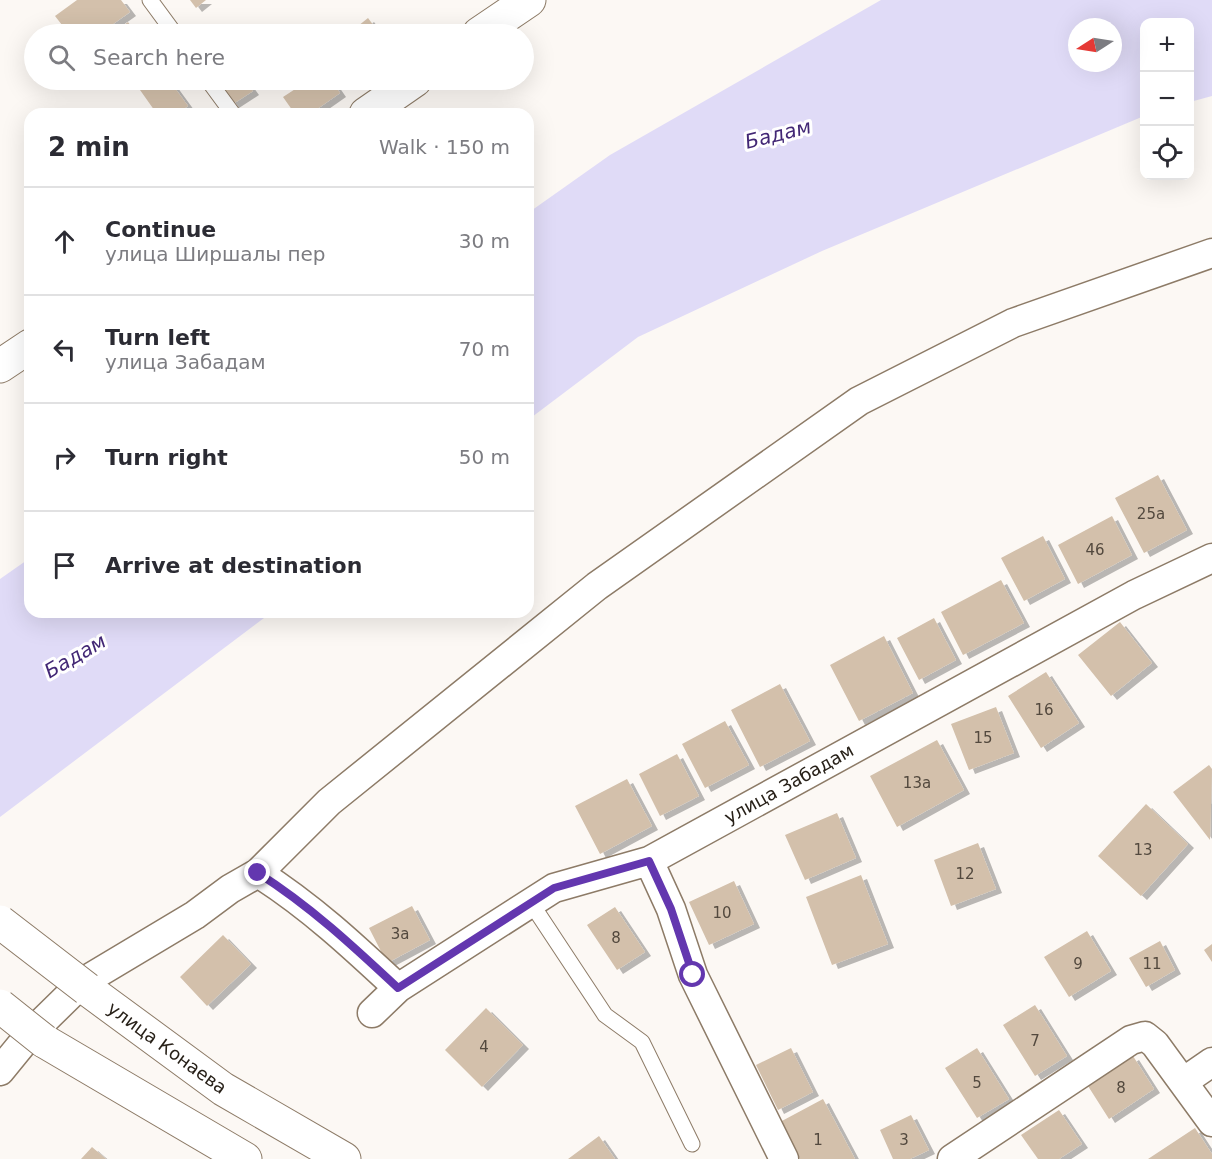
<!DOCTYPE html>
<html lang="en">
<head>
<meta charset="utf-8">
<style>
	:root { --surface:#fff; --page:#f2f2f3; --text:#2b2b33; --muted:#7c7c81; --line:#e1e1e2 }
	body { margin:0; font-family:"DejaVu Sans",sans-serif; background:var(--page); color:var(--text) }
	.controls { position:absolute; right:18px; top:18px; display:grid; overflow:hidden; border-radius:12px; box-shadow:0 6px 24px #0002 }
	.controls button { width:54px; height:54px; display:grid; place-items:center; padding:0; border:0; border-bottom:2px solid var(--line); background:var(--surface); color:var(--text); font:30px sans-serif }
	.compass { position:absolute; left:1068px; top:18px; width:54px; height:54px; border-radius:50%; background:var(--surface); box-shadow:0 6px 24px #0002; rotate:258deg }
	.stop { position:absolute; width:18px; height:18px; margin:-14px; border:4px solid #6337af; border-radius:50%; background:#fff }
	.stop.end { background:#6337af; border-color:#fff; box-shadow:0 2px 6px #0008 }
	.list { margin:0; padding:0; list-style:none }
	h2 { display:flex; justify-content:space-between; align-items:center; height:78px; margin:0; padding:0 24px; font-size:26px }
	h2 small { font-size:20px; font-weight:400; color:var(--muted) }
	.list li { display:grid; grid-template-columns:39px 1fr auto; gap:18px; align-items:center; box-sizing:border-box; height:108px; padding:0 24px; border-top:2px solid var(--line) }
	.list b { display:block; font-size:22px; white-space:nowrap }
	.list p { margin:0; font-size:20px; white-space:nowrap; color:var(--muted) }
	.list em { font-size:20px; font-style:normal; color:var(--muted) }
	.icon { flex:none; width:33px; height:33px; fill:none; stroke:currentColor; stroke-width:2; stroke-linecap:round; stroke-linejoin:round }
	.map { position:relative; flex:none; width:1212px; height:1159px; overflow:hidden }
	.search { position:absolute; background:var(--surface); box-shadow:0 6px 24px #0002; left:24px; top:24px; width:510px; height:66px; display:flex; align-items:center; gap:15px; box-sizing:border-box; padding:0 21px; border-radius:33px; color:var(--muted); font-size:22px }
	.panel { position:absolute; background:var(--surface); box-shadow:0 6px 24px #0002; left:24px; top:108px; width:510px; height:510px; border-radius:18px }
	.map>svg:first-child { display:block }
</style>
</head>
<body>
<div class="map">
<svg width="1212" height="1159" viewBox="0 0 1212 1159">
	<defs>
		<filter id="shadow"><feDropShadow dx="6" dy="4" stdDeviation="0" flood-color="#0004"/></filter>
	</defs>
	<rect width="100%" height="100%" fill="#fcf8f4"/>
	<path fill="#e0dbf7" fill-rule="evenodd" d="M 881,0 L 1212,0 L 1212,96 L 1190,102 L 1190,22 L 1144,22 L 1144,116 L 822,251 L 638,337 L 528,420 L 528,213 L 610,155 ZM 1077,27 L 1113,27 L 1113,63 L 1077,63 Z
		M 30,558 L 30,612 L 272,612 L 0,817 L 0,579 Z"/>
	<path fill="#d3c0ab" filter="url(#shadow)" d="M 77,0 L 121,0 L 130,12 L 99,34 L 69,34 L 55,16 Z
		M 190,0 L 206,0 L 196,8 Z
		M 368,18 L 380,34 L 348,34 Z
		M 128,22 L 137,34 L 111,34 Z
		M 155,80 L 169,80 L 188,106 L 176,114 L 157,114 L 140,90 Z
		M 216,80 L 245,80 L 253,91 L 233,104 Z
		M 309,80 L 331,80 L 340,93 L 310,114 L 295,114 L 283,97 Z
		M 1158,475 L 1187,530 L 1144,553 L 1115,498 Z
		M 1112,516 L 1132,555 L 1078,584 L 1058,545 Z
		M 1043,536 L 1065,579 L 1024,601 L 1001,558 Z
		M 1001,580 L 1024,623 L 963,655 L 941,612 Z
		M 934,618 L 956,660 L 919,680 L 897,638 Z
		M 1120,622 L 1152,663 L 1111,696 L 1078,655 Z
		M 884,636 L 913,693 L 859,721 L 830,665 Z
		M 1046,672 L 1079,723 L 1041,748 L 1008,696 Z
		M 780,684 L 810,741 L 760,767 L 731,710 Z
		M 996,707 L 1014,753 L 969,770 L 951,724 Z
		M 725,721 L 749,765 L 705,788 L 682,744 Z
		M 937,740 L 964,790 L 897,827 L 870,776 Z
		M 677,754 L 699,796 L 660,816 L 639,774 Z
		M 1209,765 L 1212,769 L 1210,840 L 1173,792 Z
		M 627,779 L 652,826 L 600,854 L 575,806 Z
		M 1146,804 L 1188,844 L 1141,896 L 1098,856 Z
		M 837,813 L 856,858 L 805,880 L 785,835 Z
		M 978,843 L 996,889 L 951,906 L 934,860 Z
		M 861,875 L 888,944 L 832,965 L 806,897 Z
		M 734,881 L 754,924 L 709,945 L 689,902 Z
		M 412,906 L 430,940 L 387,963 L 369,928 Z
		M 615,907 L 645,952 L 617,970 L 587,925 Z
		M 1087,931 L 1111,971 L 1069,997 L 1044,957 Z
		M 223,935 L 251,964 L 207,1006 L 180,977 Z
		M 1160,941 L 1175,970 L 1146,987 L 1129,958 Z
		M 1212,944 L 1212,962 L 1204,950 Z
		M 1035,1005 L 1067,1056 L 1035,1076 L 1003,1025 Z
		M 486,1008 L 523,1045 L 482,1087 L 445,1050 Z
		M 791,1048 L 813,1092 L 778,1110 L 756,1065 Z
		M 977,1048 L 1009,1099 L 977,1118 L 945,1068 Z
		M 1133,1056 L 1154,1089 L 1109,1119 L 1088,1086 Z
		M 823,1099 L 855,1159 L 800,1159 L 780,1122 Z
		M 1059,1110 L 1082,1144 L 1059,1159 L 1038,1159 L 1021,1135 Z
		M 911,1115 L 929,1150 L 910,1159 L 893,1159 L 880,1130 Z
		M 1195,1128 L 1212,1154 L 1212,1159 L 1148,1159 Z
		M 599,1136 L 615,1159 L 568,1159 Z
		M 92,1147 L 106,1159 L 81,1159 Z"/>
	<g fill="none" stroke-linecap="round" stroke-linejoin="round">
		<defs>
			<path id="service" d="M 150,0 L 175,34
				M 208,80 L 233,114
				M 531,903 L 605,1015 L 642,1042 L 692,1144"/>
			<path id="minor" d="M 649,861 L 671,909 L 693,975 L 784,1159
				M 258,873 L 329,802 L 597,586 L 859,401 L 1013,323 L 1212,253
				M 372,1013 L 398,988 L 554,888 L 649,861 L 1134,595 L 1212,558
				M 0,1071 L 31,1033 L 83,982 L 195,915 L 230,889 L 258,873 C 310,906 353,946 398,988
				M 1183,1082 L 1212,1062
				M 952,1159 L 1131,1040 L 1145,1036 L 1155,1044 L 1212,1122"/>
			<path id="tertiary" d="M 479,34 L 529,0
				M 366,114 L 415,80
				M 0,366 L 30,346"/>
			<path id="secondary" d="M 87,989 L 223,1089 L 344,1159
				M 44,1041 L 245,1159"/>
		</defs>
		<use href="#service" stroke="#8d7b67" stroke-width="17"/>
		<use href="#minor" stroke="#8d7b67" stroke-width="31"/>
		<use href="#tertiary" stroke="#8d7b67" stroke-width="35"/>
		<use href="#secondary" stroke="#8d7b67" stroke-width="35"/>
		<use href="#service" stroke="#fff" stroke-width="15"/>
		<use href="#minor" stroke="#fff" stroke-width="28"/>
		<use href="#tertiary" stroke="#fff" stroke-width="33"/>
		<use href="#secondary" stroke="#fff" stroke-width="33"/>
		<defs>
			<path id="secondary-bridge" d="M 0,922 L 87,989
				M 0,1006 L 44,1041"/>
		</defs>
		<use href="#secondary-bridge" stroke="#8d7b67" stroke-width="35" stroke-linecap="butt"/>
		<use href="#secondary-bridge" stroke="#fff" stroke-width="33"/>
	</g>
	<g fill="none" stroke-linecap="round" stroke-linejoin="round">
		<path stroke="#6337af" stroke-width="8" d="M 258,873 C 310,906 353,946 398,988 L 554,888 L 649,861 L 671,909 L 693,975"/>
	</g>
	<g text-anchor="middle" stroke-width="6" stroke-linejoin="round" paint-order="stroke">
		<g font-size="15" fill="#53493e">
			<text x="1151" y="519">25а</text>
			<text x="1095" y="555">46</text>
			<text x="1044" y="715">16</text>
			<text x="983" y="743">15</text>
			<text x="917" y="788">13а</text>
			<text x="1143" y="855">13</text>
			<text x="965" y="879">12</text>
			<text x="722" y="918">10</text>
			<text x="400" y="939">3а</text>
			<text x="616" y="943">8</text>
			<text x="1078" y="969">9</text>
			<text x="1152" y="969">11</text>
			<text x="1035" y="1046">7</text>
			<text x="484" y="1052">4</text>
			<text x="977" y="1088">5</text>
			<text x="1121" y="1093">8</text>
			<text x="818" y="1145">1</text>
			<text x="904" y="1145">3</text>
		</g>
		<g font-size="18" fill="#282119" stroke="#fff">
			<text transform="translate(789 784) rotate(-29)" y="6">улица Забадам</text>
			<text transform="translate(167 1048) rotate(36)" y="6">улица Конаева</text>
		</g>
		<g font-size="20" font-style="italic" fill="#422775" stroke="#fff">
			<text transform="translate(778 134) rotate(-14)" y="7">Бадам</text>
			<text transform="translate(75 656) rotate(-30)" y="7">Бадам</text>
		</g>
	</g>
</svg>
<div class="controls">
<button>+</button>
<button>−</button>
<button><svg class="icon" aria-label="locate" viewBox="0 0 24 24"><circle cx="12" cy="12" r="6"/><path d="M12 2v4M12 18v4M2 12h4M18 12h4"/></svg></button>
</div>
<svg class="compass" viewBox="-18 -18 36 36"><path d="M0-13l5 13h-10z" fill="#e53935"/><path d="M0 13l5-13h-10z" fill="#7c7c81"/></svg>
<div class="stop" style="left:693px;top:975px"></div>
<div class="stop end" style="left:258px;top:873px"></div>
<div class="search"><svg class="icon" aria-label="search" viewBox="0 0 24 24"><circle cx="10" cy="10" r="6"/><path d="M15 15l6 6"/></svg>Search here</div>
<section class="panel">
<h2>2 min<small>Walk · 150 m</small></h2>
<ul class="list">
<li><svg class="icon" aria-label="ahead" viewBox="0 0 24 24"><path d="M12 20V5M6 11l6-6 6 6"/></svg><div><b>Continue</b><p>улица Ширшалы пер</p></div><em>30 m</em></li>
<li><svg class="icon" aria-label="left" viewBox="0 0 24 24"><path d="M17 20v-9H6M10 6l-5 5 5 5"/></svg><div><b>Turn left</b><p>улица Забадам</p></div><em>70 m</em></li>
<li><svg class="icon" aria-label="right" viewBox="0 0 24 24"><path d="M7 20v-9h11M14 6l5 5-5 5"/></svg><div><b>Turn right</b></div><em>50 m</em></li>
<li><svg class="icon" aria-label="arrive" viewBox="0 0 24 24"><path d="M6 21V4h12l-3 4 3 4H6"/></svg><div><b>Arrive at destination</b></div></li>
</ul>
</section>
</div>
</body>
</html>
